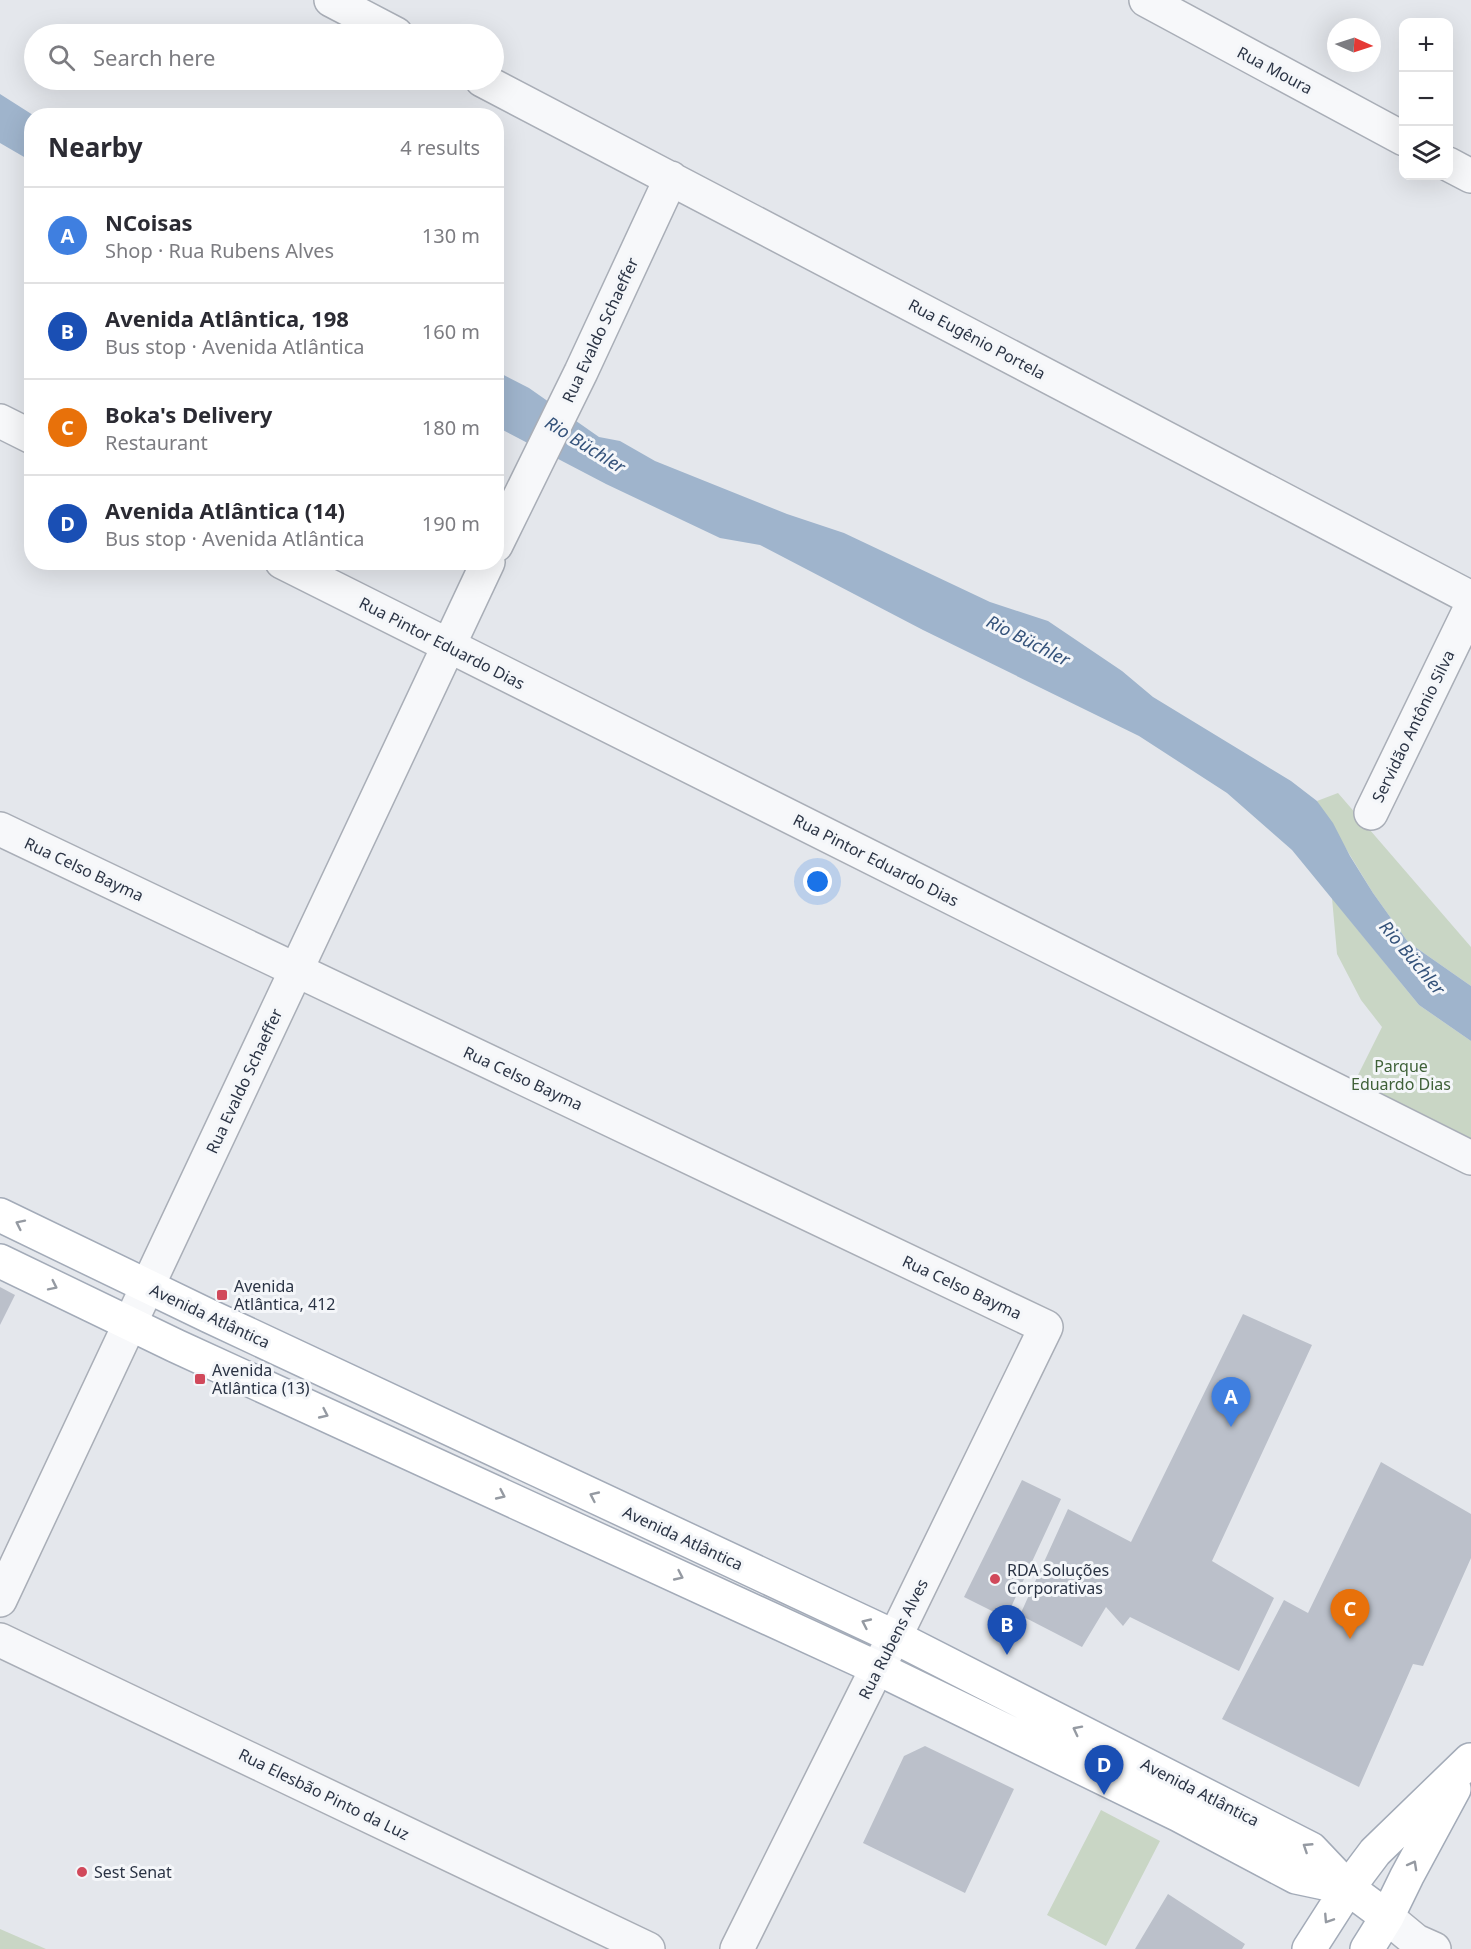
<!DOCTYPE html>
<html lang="en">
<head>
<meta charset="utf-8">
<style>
	:root { --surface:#fff; --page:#f2f2f3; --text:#2b2b33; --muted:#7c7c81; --line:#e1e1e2; --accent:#d1495b }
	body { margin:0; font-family:"Noto Sans",sans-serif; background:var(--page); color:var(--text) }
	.controls { position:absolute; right:18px; top:18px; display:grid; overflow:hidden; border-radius:12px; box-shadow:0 6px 24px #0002 }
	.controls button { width:54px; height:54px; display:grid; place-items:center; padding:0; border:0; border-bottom:2px solid var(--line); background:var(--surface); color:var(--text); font:30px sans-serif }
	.compass { position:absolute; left:1327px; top:18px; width:54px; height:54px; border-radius:50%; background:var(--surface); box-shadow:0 6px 24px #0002; rotate:93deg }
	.you { position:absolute; left:818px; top:882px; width:21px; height:21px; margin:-15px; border:4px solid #fff; border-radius:50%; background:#1a73e8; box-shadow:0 0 0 9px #1a73e833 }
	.badge { display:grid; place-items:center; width:39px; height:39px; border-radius:50%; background:var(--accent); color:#fff; font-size:20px; font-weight:700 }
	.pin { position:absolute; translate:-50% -50px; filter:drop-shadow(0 2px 3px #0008) }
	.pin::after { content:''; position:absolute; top:32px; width:21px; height:18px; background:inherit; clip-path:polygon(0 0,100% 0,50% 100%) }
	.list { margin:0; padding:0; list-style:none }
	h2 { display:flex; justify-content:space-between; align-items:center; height:78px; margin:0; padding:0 24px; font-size:26px }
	h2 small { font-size:20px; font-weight:400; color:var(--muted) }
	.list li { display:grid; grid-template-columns:39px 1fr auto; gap:18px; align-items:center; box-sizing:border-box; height:96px; padding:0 24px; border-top:2px solid var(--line) }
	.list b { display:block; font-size:22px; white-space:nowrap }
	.list p { margin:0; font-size:20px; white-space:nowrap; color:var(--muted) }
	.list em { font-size:20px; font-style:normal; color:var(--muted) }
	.icon { flex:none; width:33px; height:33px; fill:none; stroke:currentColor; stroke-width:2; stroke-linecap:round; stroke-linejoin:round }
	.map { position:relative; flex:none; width:1471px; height:1949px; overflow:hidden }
	.search { position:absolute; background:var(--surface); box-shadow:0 6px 24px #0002; left:24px; top:24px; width:480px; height:66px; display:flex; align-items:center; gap:15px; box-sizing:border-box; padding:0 21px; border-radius:33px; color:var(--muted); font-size:22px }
	.panel { position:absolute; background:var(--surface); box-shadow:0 6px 24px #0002; left:24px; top:108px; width:480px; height:462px; border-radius:24px }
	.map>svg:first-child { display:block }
</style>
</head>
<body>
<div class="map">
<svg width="1471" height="1949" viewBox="0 0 1471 1949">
	<rect width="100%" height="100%" fill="#e4e7ec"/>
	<path fill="#c9d6c5" d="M 1338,793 L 1471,947 L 1471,986 L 1408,942 L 1373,893 L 1317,801 Z
		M 1332,898 L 1419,1005 L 1471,1041 L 1471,1147 L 1351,1089 L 1382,1027 L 1361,1000 L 1337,954 Z
		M 1101,1810 L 1160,1841 L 1106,1946 L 1047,1915 Z
		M 0,1929 L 46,1949 L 0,1949 Z"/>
	<path fill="#9fb4cc" d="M 0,94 L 33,115 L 32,116 L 31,161 L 0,143 Z
		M 496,371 L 529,388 L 599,437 L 620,441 L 655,461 L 787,514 L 844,533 L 990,602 L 1048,621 L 1122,671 L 1153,697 L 1291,781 L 1317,801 L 1333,823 L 1350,856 L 1373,893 L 1408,942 L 1471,986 L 1471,1041 L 1419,1005 L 1292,850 L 1227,793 L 1139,736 L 923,630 L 760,545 L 720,538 L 606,484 L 497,427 Z"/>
	<path fill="#bbc0ca" d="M 0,1287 L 15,1295 L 0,1325 Z
		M 1243,1314 L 1312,1345 L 1212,1561 L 1274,1598 L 1239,1671 L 1130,1617 L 1123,1626 L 1106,1607 L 1082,1647 L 1020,1615 L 1068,1509 L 1131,1542 Z
		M 1381,1462 L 1471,1514 L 1471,1558 L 1423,1666 L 1413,1664 L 1359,1787 L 1222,1719 L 1284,1600 L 1308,1613 Z
		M 1022,1480 L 1061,1499 L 1006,1618 L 964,1597 Z
		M 925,1746 L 1014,1789 L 965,1893 L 863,1843 L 904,1756 Z
		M 1168,1894 L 1245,1944 L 1242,1949 L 1135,1949 Z"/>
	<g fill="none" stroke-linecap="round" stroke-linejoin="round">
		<defs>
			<path id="minor" d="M 331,0 L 396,34
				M 1146,0 L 1404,139
				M 482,80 L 1471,598
				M 1448,164 L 1471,176
				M 0,421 L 32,437
				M 496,545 L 581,372 L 671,178
				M 282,562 L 1471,1158
				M 1371,813 L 1471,607
				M 0,829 L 1046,1327 L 895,1637 L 877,1668 L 737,1949
				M 0,1600 L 488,562
				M 0,1640 L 648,1949
				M 1387,1917 L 1416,1941 L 1434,1949"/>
			<path id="major" d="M 0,1215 L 209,1316 L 895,1637 L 1311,1849 L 1348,1888 L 1387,1917
				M 0,1261 L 176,1346 L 877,1668 L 1179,1815 L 1296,1877 L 1348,1888
				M 1309,1949 L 1348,1888 L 1375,1852 L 1470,1760
				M 1367,1949 L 1387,1917 L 1407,1876 L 1454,1789"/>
		</defs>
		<use href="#minor" stroke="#a9aeb7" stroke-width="36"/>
		<use href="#major" stroke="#a3abb8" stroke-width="36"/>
		<use href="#minor" stroke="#f7f8fa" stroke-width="33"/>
		<use href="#major" stroke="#fff" stroke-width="33"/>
	</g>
	<defs><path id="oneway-chevron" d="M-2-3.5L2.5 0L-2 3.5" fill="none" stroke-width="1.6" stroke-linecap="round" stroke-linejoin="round" transform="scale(1.5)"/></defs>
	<g stroke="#959aa2">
		<use href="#oneway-chevron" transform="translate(20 1224) rotate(-154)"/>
		<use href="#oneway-chevron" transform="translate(53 1286) rotate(26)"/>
		<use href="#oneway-chevron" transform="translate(324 1414) rotate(25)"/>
		<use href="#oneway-chevron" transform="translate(501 1495) rotate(25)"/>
		<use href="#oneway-chevron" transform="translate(594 1496) rotate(-155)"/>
		<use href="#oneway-chevron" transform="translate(679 1576) rotate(25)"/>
		<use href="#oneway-chevron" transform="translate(866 1623) rotate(-155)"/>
		<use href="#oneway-chevron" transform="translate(1077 1730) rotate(-153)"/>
		<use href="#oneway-chevron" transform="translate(1307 1847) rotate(-147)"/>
		<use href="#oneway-chevron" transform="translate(1413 1865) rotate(-61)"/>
		<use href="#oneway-chevron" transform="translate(1328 1919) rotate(123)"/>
	</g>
	<g fill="#d1495b" stroke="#f4f6f9" stroke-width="2">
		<rect x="216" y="1289" width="12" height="12" rx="3"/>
		<rect x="194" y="1373" width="12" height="12" rx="3"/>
		<circle cx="995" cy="1579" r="6"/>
		<circle cx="82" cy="1872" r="6"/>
	</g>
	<g text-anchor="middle" stroke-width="6" stroke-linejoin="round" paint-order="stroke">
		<g font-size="16" fill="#2b3445" stroke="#f4f6f9">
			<text transform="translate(1275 70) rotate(28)" y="6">Rua Moura</text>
			<text transform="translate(600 330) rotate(-65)" y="6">Rua Evaldo Schaeffer</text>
			<text transform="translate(977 339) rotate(28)" y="6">Rua Eugênio Portela</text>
			<text transform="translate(442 643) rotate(27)" y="6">Rua Pintor Eduardo Dias</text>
			<text transform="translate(1413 726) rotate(-64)" y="6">Servidão Antônio Silva</text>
			<text transform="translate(876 860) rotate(27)" y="6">Rua Pintor Eduardo Dias</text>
			<text transform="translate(84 869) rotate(25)" y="6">Rua Celso Bayma</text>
			<text transform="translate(523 1078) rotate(25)" y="6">Rua Celso Bayma</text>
			<text transform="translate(244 1081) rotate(-65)" y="6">Rua Evaldo Schaeffer</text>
			<text transform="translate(962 1287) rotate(25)" y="6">Rua Celso Bayma</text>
			<text transform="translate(210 1316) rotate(25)" y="6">Avenida Atlântica</text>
			<text transform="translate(683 1538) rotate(25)" y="6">Avenida Atlântica</text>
			<text transform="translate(893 1639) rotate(-63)" y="6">Rua Rubens Alves</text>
			<text transform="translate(1200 1792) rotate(27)" y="6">Avenida Atlântica</text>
			<text transform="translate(324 1794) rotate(26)" y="6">Rua Elesbão Pinto da Luz</text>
		</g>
		<g font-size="16" fill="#3f6138" stroke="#f4f6f9">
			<text x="1401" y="1072">Parque<tspan x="1401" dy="18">Eduardo Dias</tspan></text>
		</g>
		<g font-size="16" fill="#2b3445" stroke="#f4f6f9" text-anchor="start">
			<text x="234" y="1292">Avenida<tspan x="234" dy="18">Atlântica, 412</tspan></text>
			<text x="212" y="1376">Avenida<tspan x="212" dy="18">Atlântica (13)</tspan></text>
			<text x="1007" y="1576">RDA Soluções<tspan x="1007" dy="18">Corporativas</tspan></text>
			<text x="94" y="1878">Sest Senat</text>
		</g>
		<g font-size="18" font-style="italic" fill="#34527a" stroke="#f4f6f9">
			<text transform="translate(585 445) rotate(32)" y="6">Rio Büchler</text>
			<text transform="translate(1028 641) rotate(27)" y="6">Rio Büchler</text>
			<text transform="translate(1412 958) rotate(50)" y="6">Rio Büchler</text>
		</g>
	</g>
</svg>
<div class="controls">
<button>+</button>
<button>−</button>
<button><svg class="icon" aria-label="layers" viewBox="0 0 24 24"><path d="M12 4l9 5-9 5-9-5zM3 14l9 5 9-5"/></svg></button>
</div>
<svg class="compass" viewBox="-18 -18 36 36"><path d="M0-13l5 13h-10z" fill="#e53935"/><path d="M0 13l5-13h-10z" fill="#7c7c81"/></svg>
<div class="you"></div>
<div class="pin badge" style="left:1231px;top:1427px;background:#3f7fe0">A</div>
<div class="pin badge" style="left:1007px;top:1655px;background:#1a4fb4">B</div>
<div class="pin badge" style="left:1350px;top:1639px;background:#e8710a">C</div>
<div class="pin badge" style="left:1104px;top:1795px;background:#1a4fb4">D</div>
<div class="search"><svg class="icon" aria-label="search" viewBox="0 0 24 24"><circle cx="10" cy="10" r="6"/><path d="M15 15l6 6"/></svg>Search here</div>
<section class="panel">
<h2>Nearby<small>4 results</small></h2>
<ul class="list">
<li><span class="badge" style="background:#3f7fe0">A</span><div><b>NCoisas</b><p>Shop · Rua Rubens Alves</p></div><em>130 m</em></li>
<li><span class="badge" style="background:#1a4fb4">B</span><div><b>Avenida Atlântica, 198</b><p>Bus stop · Avenida Atlântica</p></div><em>160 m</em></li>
<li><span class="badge" style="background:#e8710a">C</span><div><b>Boka's Delivery</b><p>Restaurant</p></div><em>180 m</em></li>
<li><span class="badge" style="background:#1a4fb4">D</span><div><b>Avenida Atlântica (14)</b><p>Bus stop · Avenida Atlântica</p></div><em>190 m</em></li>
</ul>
</section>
</div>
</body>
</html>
